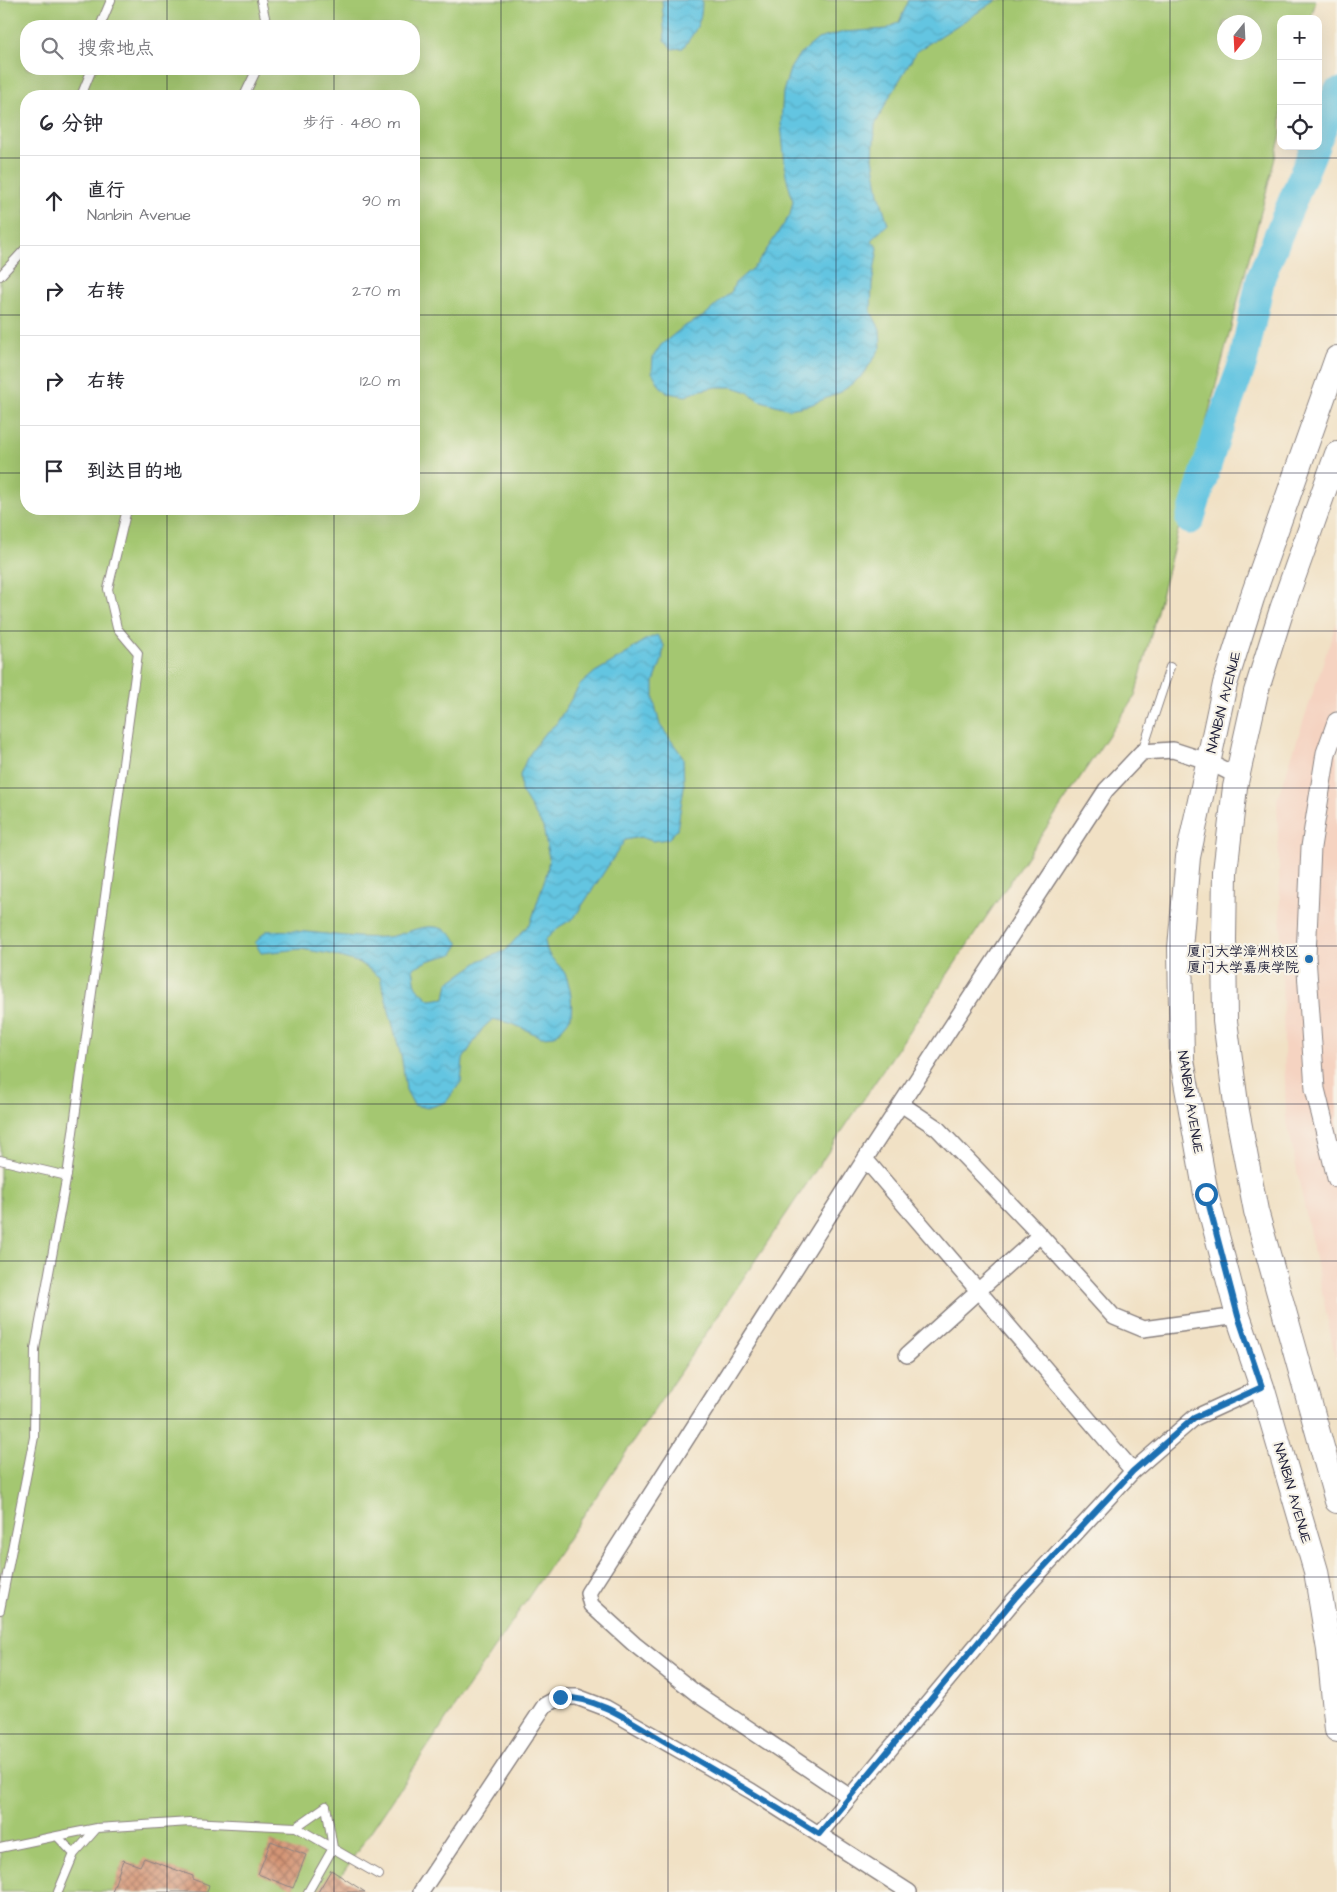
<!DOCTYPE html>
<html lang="zh">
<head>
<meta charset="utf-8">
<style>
	:root { --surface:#fff; --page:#f7f7f7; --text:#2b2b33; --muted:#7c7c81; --line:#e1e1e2 }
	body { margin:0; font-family:"Architects Daughter","LXGW WenKai TC",sans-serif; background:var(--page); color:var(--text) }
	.controls { position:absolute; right:15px; top:15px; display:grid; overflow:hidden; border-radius:10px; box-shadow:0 5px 20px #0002 }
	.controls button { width:45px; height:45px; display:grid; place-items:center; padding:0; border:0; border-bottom:1px solid var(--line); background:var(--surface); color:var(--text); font:25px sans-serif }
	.compass { position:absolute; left:1217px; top:15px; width:45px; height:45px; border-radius:50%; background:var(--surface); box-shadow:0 5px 20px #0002; rotate:198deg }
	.stop { position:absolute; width:15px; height:15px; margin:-11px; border:4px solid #1f6fb2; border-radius:50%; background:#fff }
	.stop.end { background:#1f6fb2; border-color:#fff; box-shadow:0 1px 5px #0008 }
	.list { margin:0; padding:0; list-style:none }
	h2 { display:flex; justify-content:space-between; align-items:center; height:65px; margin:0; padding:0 20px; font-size:21px }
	h2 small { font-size:16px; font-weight:400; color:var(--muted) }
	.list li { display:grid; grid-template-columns:32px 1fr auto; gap:15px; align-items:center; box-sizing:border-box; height:90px; padding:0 20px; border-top:1px solid var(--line) }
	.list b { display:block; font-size:19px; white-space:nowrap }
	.list p { margin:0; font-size:16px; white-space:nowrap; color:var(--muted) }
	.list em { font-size:16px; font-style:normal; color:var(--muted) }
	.icon { flex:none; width:28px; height:28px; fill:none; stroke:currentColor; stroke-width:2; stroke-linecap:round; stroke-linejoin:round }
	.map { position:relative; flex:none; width:1337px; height:1892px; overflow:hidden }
	.search { position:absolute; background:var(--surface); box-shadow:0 5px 20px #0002; left:20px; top:20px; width:400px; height:55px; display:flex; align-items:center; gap:12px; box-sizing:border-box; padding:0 18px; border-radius:20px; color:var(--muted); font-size:19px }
	.panel { position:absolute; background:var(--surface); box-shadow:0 5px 20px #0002; left:20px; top:90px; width:400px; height:425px; border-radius:20px }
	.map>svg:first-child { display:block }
</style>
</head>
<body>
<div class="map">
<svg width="1337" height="1892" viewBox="0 0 1337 1892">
	<defs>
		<pattern id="water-waves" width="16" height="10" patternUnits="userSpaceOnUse" patternTransform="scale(1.25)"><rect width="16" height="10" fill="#63c5e1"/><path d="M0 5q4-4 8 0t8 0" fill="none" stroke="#56a9c2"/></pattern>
		<pattern id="building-cross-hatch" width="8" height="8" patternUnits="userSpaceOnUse" patternTransform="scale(1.25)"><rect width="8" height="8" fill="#d49576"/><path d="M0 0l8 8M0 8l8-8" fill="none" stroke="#ac7962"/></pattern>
	</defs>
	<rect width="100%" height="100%" fill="#f7f3e8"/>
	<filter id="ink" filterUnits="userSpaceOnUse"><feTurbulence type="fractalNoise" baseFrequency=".02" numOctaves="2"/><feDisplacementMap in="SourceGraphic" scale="10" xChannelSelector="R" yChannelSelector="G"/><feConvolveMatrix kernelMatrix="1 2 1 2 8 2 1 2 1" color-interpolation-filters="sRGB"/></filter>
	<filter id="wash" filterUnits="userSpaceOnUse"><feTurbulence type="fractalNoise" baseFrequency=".0096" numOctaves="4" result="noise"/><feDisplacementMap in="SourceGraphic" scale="20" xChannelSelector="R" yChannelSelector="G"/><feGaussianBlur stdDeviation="1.12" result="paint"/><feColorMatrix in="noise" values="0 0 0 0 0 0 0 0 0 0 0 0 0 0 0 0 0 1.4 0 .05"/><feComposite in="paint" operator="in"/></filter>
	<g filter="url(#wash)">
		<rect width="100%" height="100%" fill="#f1e1c5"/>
		<path fill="#f5d3c1" d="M 1337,621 L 1337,1366 L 1286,1117 L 1277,800 Z"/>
		<path fill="#a4c771" stroke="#637456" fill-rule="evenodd" d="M 0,0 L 1316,0 L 1311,19 L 1281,19 L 1281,135 L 1135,696 L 330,1892 L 0,1892 ZM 1224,22 L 1254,22 L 1254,52 L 1224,52 ZM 26,26 L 414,26 L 414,69 L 26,69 ZM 26,96 L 414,96 L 414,509 L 26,509 Z"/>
		<path fill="url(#water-waves)" stroke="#42748e" d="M 662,0 L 702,0 C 702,23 696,30 683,48 L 672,49 L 665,40 Z
			M 909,0 L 997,0 L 917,51 L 890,96 L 875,125 L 873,158 L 879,194 L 888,224 L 871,240 L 878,248 L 872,284 L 871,312 L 880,329 L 881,347 L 863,375 L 841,392 L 810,405 L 789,409 L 758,400 L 748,392 L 733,387 L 716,387 L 697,391 L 686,396 L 668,393 L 660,386 L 652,372 L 653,357 L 661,345 L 683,327 L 704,316 L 732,291 L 735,283 L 757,264 L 790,215 L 793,201 L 786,176 L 781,123 L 783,92 L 790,69 L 798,56 L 818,39 L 844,32 L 887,29 L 899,22 Z
			M 657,635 L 664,645 L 662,660 L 654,682 L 654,701 L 660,725 L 683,757 L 684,787 L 677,830 L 668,839 L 653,841 L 640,837 L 625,840 L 574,918 L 559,927 L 545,940 C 547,959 555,959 564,972 C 570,981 574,1008 570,1018 C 567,1024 559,1031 555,1036 L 541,1037 L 513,1024 L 493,1019 L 483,1028 L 463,1059 L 461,1082 L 446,1102 L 428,1108 L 414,1105 L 406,1090 L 402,1060 L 380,977 L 360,963 L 330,954 L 301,949 L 261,953 L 255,943 L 266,931 C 306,928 346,940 386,937 C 403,936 417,925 435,927 C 446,928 453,935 459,944 L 453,954 L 427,961 L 413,968 L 416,987 L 430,1000 L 445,998 L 448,983 L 481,960 L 505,951 L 531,922 L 547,872 L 549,858 L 543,827 L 521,791 L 520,775 L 527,758 L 543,735 L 556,724 L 580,685 L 595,672 L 626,654 L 643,641 Z"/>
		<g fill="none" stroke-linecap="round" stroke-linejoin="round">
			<path stroke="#63c5e1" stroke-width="29" d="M 1318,138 L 1337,93
				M 1190,520 L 1216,437 L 1243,363 L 1261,277 L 1315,146"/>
		</g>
		<g id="blocks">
			<path fill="url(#building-cross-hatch)" d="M 271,1841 L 306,1855 L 293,1888 L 258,1874 Z
				M 144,1858 L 193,1876 L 193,1879 L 209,1885 L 207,1892 L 112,1892 L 123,1860 L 140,1866 Z
				M 331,1870 L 365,1892 L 318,1892 Z"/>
		</g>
	</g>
	<g filter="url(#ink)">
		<use href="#blocks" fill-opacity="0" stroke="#8a8280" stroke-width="1"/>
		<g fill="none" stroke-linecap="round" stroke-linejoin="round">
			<defs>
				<path id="service" d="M 261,0 L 267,26
					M 100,26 L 111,0
					M 81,96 L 92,69
					M 244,96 L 257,69
					M 0,276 L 26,248
					M 1142,752 L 1170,667
					M 0,1160 L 67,1176
					M 0,1610 L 34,1437 L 35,1349 L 68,1169 L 138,653 L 117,628 L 108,589 L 127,509
					M 296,1827 L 326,1806 L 333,1848 L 308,1892
					M 97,1828 L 74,1854 L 57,1836 L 97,1828 L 190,1822 L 296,1827 L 379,1875
					M 0,1848 L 57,1836
					M 58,1892 L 74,1854"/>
				<path id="minor" d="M 901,1104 L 937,1128 L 1040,1235 L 1114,1317 L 1143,1329 L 1238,1316
					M 865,1159 L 1133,1471
					M 907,1355 L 1040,1235
					M 850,1797 L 697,1694 L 634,1644 L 591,1605 L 588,1593 L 865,1159 L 1106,790 L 1142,752 L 1173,750 L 1207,761 L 1237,776
					M 819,1834 L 1015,1599 L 1133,1471 L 1194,1418 L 1262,1387
					M 421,1892 L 545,1705 L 560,1697 L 577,1697 L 606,1708 L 751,1791 L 909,1892"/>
				<path id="tertiary" d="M 1337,722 L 1326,753 L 1311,847 L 1306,956 L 1315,1089 L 1337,1178"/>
				<path id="primary" d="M 1337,358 L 1252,598 L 1225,684 L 1188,857 L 1180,948 L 1182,1060 L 1206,1194 L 1238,1316 L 1262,1387 L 1316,1571 L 1329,1650 L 1337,1730
					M 1337,454 L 1282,609 L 1256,692 L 1235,787 L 1225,872 L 1224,939 L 1225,1021 L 1237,1111 L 1256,1211 L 1337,1501"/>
			</defs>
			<use href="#service" stroke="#8a8280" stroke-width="10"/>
			<use href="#minor" stroke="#8a8280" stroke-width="18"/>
			<use href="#tertiary" stroke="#8a8280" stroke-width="21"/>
			<use href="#primary" stroke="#8a8280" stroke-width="26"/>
			<use href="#service" stroke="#fff" stroke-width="8"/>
			<use href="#minor" stroke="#fff" stroke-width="15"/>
			<use href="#tertiary" stroke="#fff" stroke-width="19"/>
			<use href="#primary" stroke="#fff" stroke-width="24"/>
		</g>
	</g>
	<g fill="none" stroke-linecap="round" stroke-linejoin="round" filter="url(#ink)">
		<path stroke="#1f6fb2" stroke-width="6" d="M 560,1697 C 601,1697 637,1726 671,1745 C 721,1774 770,1803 819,1834 L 1015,1598 L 1133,1471 L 1194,1418 L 1262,1387 L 1238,1316 L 1206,1194"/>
	</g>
	<path fill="none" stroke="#22223b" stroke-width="1" stroke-opacity="0.55" d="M 167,0 L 167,26M 334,0 L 334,26M 501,0 L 501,1892M 668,0 L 668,1892M 836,0 L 836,1892M 1003,0 L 1003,1892M 1170,0 L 1170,1892M 167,69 L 167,96M 334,69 L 334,96M 0,158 L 26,158M 414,158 L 1337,158M 0,315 L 26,315M 414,315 L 1337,315M 0,473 L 26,473M 414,473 L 1337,473M 167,509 L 167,1892M 334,509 L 334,1892M 0,631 L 1337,631M 0,788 L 1337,788M 0,946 L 1337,946M 0,1104 L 1337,1104M 0,1261 L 1337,1261M 0,1419 L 1337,1419M 0,1577 L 1337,1577M 0,1734 L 1337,1734"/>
	<circle fill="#1f6fb2" stroke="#f7f3e8" stroke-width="2" cx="1309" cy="959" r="5"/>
	<g text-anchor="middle" stroke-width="4.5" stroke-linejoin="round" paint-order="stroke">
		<g font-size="14" fill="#22223b" stroke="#f7f3e8">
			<text transform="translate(1223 702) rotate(-76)" y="5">NANBIN AVENUE</text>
			<text transform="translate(1191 1102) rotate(81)" y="5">NANBIN AVENUE</text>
			<text transform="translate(1293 1493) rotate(74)" y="5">NANBIN AVENUE</text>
		</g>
		<g font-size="14" fill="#22223b" stroke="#f7f3e8" text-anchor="end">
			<text x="1299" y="956">厦门大学漳州校区<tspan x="1299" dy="16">厦门大学嘉庚学院</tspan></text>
		</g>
	</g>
</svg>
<div class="controls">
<button>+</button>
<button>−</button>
<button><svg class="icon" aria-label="locate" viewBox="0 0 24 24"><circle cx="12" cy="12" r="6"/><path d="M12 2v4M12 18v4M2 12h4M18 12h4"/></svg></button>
</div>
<svg class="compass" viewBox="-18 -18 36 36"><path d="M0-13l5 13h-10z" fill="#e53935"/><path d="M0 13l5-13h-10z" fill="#7c7c81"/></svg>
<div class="stop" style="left:1206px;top:1194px"></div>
<div class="stop end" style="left:560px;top:1697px"></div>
<div class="search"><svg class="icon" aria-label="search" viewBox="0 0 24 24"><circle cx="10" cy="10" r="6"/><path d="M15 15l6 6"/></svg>搜索地点</div>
<section class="panel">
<h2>6 分钟<small>步行 · 480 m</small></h2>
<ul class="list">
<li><svg class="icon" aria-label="ahead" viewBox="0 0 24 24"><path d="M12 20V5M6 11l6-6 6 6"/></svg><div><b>直行</b><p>Nanbin Avenue</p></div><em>90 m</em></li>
<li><svg class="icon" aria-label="right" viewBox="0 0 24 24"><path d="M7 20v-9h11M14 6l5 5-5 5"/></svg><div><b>右转</b></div><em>270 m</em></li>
<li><svg class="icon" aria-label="right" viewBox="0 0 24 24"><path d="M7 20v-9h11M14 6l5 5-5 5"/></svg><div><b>右转</b></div><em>120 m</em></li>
<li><svg class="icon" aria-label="arrive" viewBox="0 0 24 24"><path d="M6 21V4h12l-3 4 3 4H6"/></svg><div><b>到达目的地</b></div></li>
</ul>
</section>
</div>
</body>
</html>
